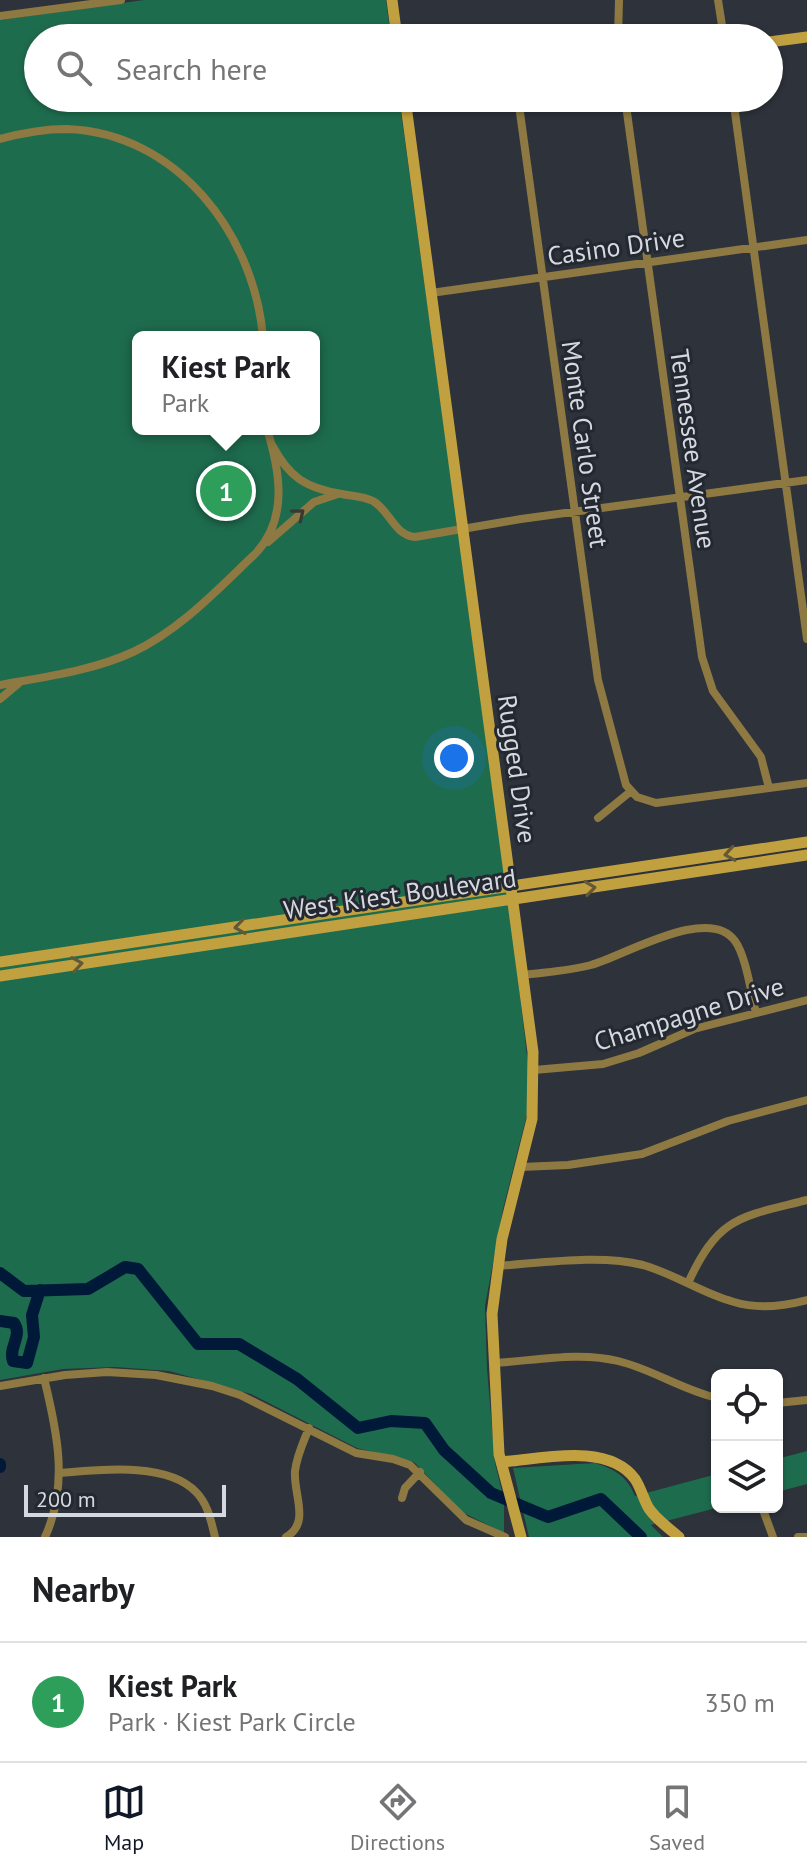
<!DOCTYPE html>
<html lang="en">
<head>
<meta charset="utf-8">
<style>
	:root { --surface:#fff; --page:#f2f2f2; --text:#202124; --muted:#757577; --line:#e0e0e0; --accent:#111827 }
	body { margin:0; font-family:"PT Sans",sans-serif; background:var(--page); color:var(--text) }
	.controls { position:absolute; right:24px; bottom:24px; display:grid; overflow:hidden; border-radius:12px; box-shadow:0 2px 6px #0004 }
	.controls button { width:72px; height:72px; display:grid; place-items:center; padding:0; border:0; border-bottom:2px solid var(--line); background:var(--surface); color:var(--text); font:40px sans-serif }
	.scale { position:absolute; left:24px; bottom:20px; width:202px; box-sizing:border-box; padding-left:8px; border:4px solid #d5d8de; border-top:0; font-size:22px; line-height:28px; white-space:nowrap; color:#d5d8de; -webkit-text-stroke:6px #242831; paint-order:stroke }
	.you { position:absolute; left:454px; top:758px; width:28px; height:28px; margin:-20px; border:6px solid #fff; border-radius:50%; background:#1a73e8; box-shadow:0 0 0 12px #1a73e833 }
	.badge { display:grid; place-items:center; width:52px; height:52px; border-radius:50%; background:var(--accent); color:#fff; font-size:26px; font-weight:700 }
	.pin { position:absolute; translate:-50% -50%; border:4px solid #fff; box-shadow:0 2px 8px #0006 }
	.popup { position:absolute; left:132px; top:331px; width:188px; height:104px; box-sizing:border-box; display:grid; place-content:center; border-radius:12px; background:var(--surface); filter:drop-shadow(0 2px 6px #0005); font-size:26px; white-space:nowrap; color:var(--muted) }
	.popup b { font-size:30px; color:var(--text) }
	.popup::after { content:''; position:absolute; left:50%; top:100%; margin-left:-16px; border:16px solid transparent; border-top-color:var(--surface) }
	.list { margin:0; padding:0; list-style:none }
	h2 { display:flex; justify-content:space-between; align-items:center; height:104px; margin:0; padding:0 32px; font-size:34px }
	h2 small { font-size:26px; font-weight:400; color:var(--muted) }
	.list li { display:grid; grid-template-columns:52px 1fr auto; gap:24px; align-items:center; box-sizing:border-box; height:120px; padding:0 32px; border-top:2px solid var(--line) }
	.list b { display:block; font-size:30px; white-space:nowrap }
	.list p { margin:0; font-size:26px; white-space:nowrap; color:var(--muted) }
	.list em { font-size:26px; font-style:normal; color:var(--muted) }
	.icon { flex:none; width:44px; height:44px; fill:none; stroke:currentColor; stroke-width:2; stroke-linecap:round; stroke-linejoin:round }
	.map { position:relative; flex:none; width:807px; height:1537px; overflow:hidden }
	.search { position:absolute; background:var(--surface); box-shadow:0 2px 6px #0004; left:24px; right:24px; top:24px; height:88px; display:flex; align-items:center; gap:20px; box-sizing:border-box; padding:0 28px; border-radius:44px; color:var(--muted); font-size:30px }
	.sheet { height:224px; background:var(--surface) }
	nav { display:flex; justify-content:space-around; align-items:center; box-sizing:border-box; height:112px; border-top:2px solid var(--line); background:var(--surface); font-size:22px; color:var(--muted) }
	nav a { display:grid; justify-items:center; gap:4px }
	nav .on { color:var(--accent) }
	.map>svg:first-child { display:block }
</style>
</head>
<body>
<div class="map">
<svg width="807" height="1537" viewBox="0 0 807 1537">
	<rect width="100%" height="100%" fill="#2d323b"/>
	<path fill="#1e6c4e" fill-rule="evenodd" d="M 144,0 L 386,0 L 391,38 L 38,38 L 38,98 L 399,98 L 507,884 L 529,1073 L 527,1114 L 503,1209 L 485,1306 L 487,1369 L 495,1463 L 504,1500 L 504,1533 L 462,1512 L 414,1462 L 357,1448 L 251,1394 L 169,1371 L 115,1367 L 63,1369 L 0,1380 L 0,20 ZM 138,337 L 314,337 L 314,429 L 138,429 Z
		M 807,1451 L 807,1484 L 777,1492 L 777,1459 Z
		M 595,1463 C 614,1469 627,1476 635,1496 L 717,1474 L 717,1507 L 720,1507 L 651,1525 L 663,1537 L 529,1537 L 513,1468 Z"/>
	<g fill="none" stroke-linecap="round" stroke-linejoin="round">
		<path stroke="#001938" stroke-width="12" d="M 0,1273 L 24,1291 L 88,1289 L 125,1267 L 138,1269 L 198,1344 L 239,1344 L 297,1379 L 358,1428 L 391,1421 L 425,1423 L 444,1450 L 491,1493 L 548,1517 L 601,1499 L 641,1537
			M 0,1321 L 14,1323 C 23,1336 8,1347 13,1361 L 27,1363 L 34,1337 L 32,1315 L 40,1290
			M 0,1464 L 0,1467"/>
		<path stroke="#8d7941" stroke-width="8" d="M 718,0 L 724,38
			M 0,16 L 121,0
			M 618,38 L 619,0
			M 518,98 L 598,680 L 626,785 L 637,797 L 656,803 L 807,783
			M 625,98 L 702,657 L 713,691 L 761,757 L 769,788
			M 733,98 L 807,639
			M 0,139 C 22,133 44,129 67,129 C 177,133 254,234 263,337
			M 431,293 L 807,240
			M 272,445 C 289,477 305,488 342,494 C 352,496 363,496 373,501 C 390,511 394,535 415,537 L 521,519 L 807,480
			M 268,542 L 314,502 L 338,494
			M 0,685 C 44,677 92,671 133,652 C 180,630 217,590 254,555 C 289,520 280,471 267,429
			M 0,699 L 18,684
			M 598,818 L 630,792
			M 523,975 C 545,972 569,971 591,965 C 624,956 709,904 735,941 C 746,956 751,993 756,1013
			M 534,1070 L 603,1064 L 639,1053 L 694,1029 L 807,1000
			M 521,1167 L 568,1165 L 642,1154 L 728,1121 L 807,1100
			M 497,1266 C 542,1263 600,1254 643,1265 C 675,1274 703,1294 734,1302 C 757,1309 784,1306 807,1300
			M 688,1283 C 719,1216 740,1217 807,1200
			M 494,1363 C 533,1361 579,1351 618,1361 C 652,1369 682,1390 717,1398
			M 44,1378 C 57,1431 69,1485 45,1537
			M 0,1386 L 65,1375 L 107,1372 L 156,1375 L 212,1386 L 240,1395 L 356,1453 L 393,1459 L 410,1465 L 466,1520 L 505,1537
			M 777,1403 L 807,1400
			M 59,1473 C 97,1470 167,1461 196,1492 C 208,1504 211,1521 215,1537
			M 402,1498 L 405,1488 L 420,1472
			M 762,1507 L 773,1537
			M 286,1537 C 311,1523 293,1494 295,1471 C 297,1455 303,1443 309,1428
			M 798,1537 L 807,1537"/>
		<path stroke="#c1a040" stroke-width="11" d="M 392,0 L 397,38
			M 769,42 L 807,37
			M 405,98 L 533,1052 L 532,1119 L 502,1239 L 492,1314 L 499,1454 L 521,1537
			M 0,962 L 807,842
			M 0,976 L 807,855
			M 501,1462 C 541,1459 608,1442 635,1479 C 641,1488 643,1498 648,1507 C 655,1519 668,1527 679,1537"/>
	</g>
	<defs><path id="oneway-chevron" d="M-2-3.5L2.5 0L-2 3.5" fill="none" stroke-width="1.6" stroke-linecap="round" stroke-linejoin="round" transform="scale(2)"/></defs>
	<use stroke="#393834" href="#oneway-chevron" transform="translate(299 514) rotate(-39)"/>
	<g stroke="#635837">
		<use href="#oneway-chevron" transform="translate(730 854) rotate(171)"/>
		<use href="#oneway-chevron" transform="translate(590 888) rotate(-8)"/>
		<use href="#oneway-chevron" transform="translate(240 927) rotate(172)"/>
		<use href="#oneway-chevron" transform="translate(77 964) rotate(-9)"/>
	</g>
	<g text-anchor="middle" stroke-width="6" stroke-linejoin="round" paint-order="stroke">
		<g font-size="26" fill="#d5d8de" stroke="#242831">
			<text transform="translate(616 247) rotate(-8)" y="9">Casino Drive</text>
			<text transform="translate(585 444) rotate(82)" y="9">Monte Carlo Street</text>
			<text transform="translate(693 449) rotate(82)" y="9">Tennessee Avenue</text>
			<text transform="translate(517 769) rotate(82)" y="9">Rugged Drive</text>
			<text transform="translate(400 894) rotate(-8)" y="9">West Kiest Boulevard</text>
			<text transform="translate(689 1014) rotate(-17)" y="9">Champagne Drive</text>
		</g>
	</g>
</svg>
<div class="controls">
<button><svg class="icon" aria-label="locate" viewBox="0 0 24 24"><circle cx="12" cy="12" r="6"/><path d="M12 2v4M12 18v4M2 12h4M18 12h4"/></svg></button>
<button><svg class="icon" aria-label="layers" viewBox="0 0 24 24"><path d="M12 4l9 5-9 5-9-5zM3 14l9 5 9-5"/></svg></button>
</div>
<div class="scale">200 m</div>
<div class="you"></div>
<div class="pin badge" style="left:226px;top:491px;background:#2e9e5b">1</div>
<div class="popup"><b>Kiest Park</b>Park</div>
<div class="search"><svg class="icon" aria-label="search" viewBox="0 0 24 24"><circle cx="10" cy="10" r="6"/><path d="M15 15l6 6"/></svg>Search here</div>
</div>
<section class="sheet">
<h2>Nearby<small></small></h2>
<ul class="list">
<li><span class="badge" style="background:#2e9e5b">1</span><div><b>Kiest Park</b><p>Park · Kiest Park Circle</p></div><em>350 m</em></li>
</ul>
</section>
<nav>
<a class="on"><svg class="icon" aria-label="map" viewBox="0 0 24 24"><path d="M3 6l6-2 6 2 6-2v14l-6 2-6-2-6 2zM9 4v14M15 6v14"/></svg>Map</a>
<a><svg class="icon" aria-label="directions" viewBox="0 0 24 24"><path d="M12 3l9 9-9 9-9-9zM9 14v-3h6M13 9l2 2-2 2"/></svg>Directions</a>
<a><svg class="icon" aria-label="saved" viewBox="0 0 24 24"><path d="M7 4h10v16l-5-4-5 4z"/></svg>Saved</a>
</nav>
</body>
</html>
